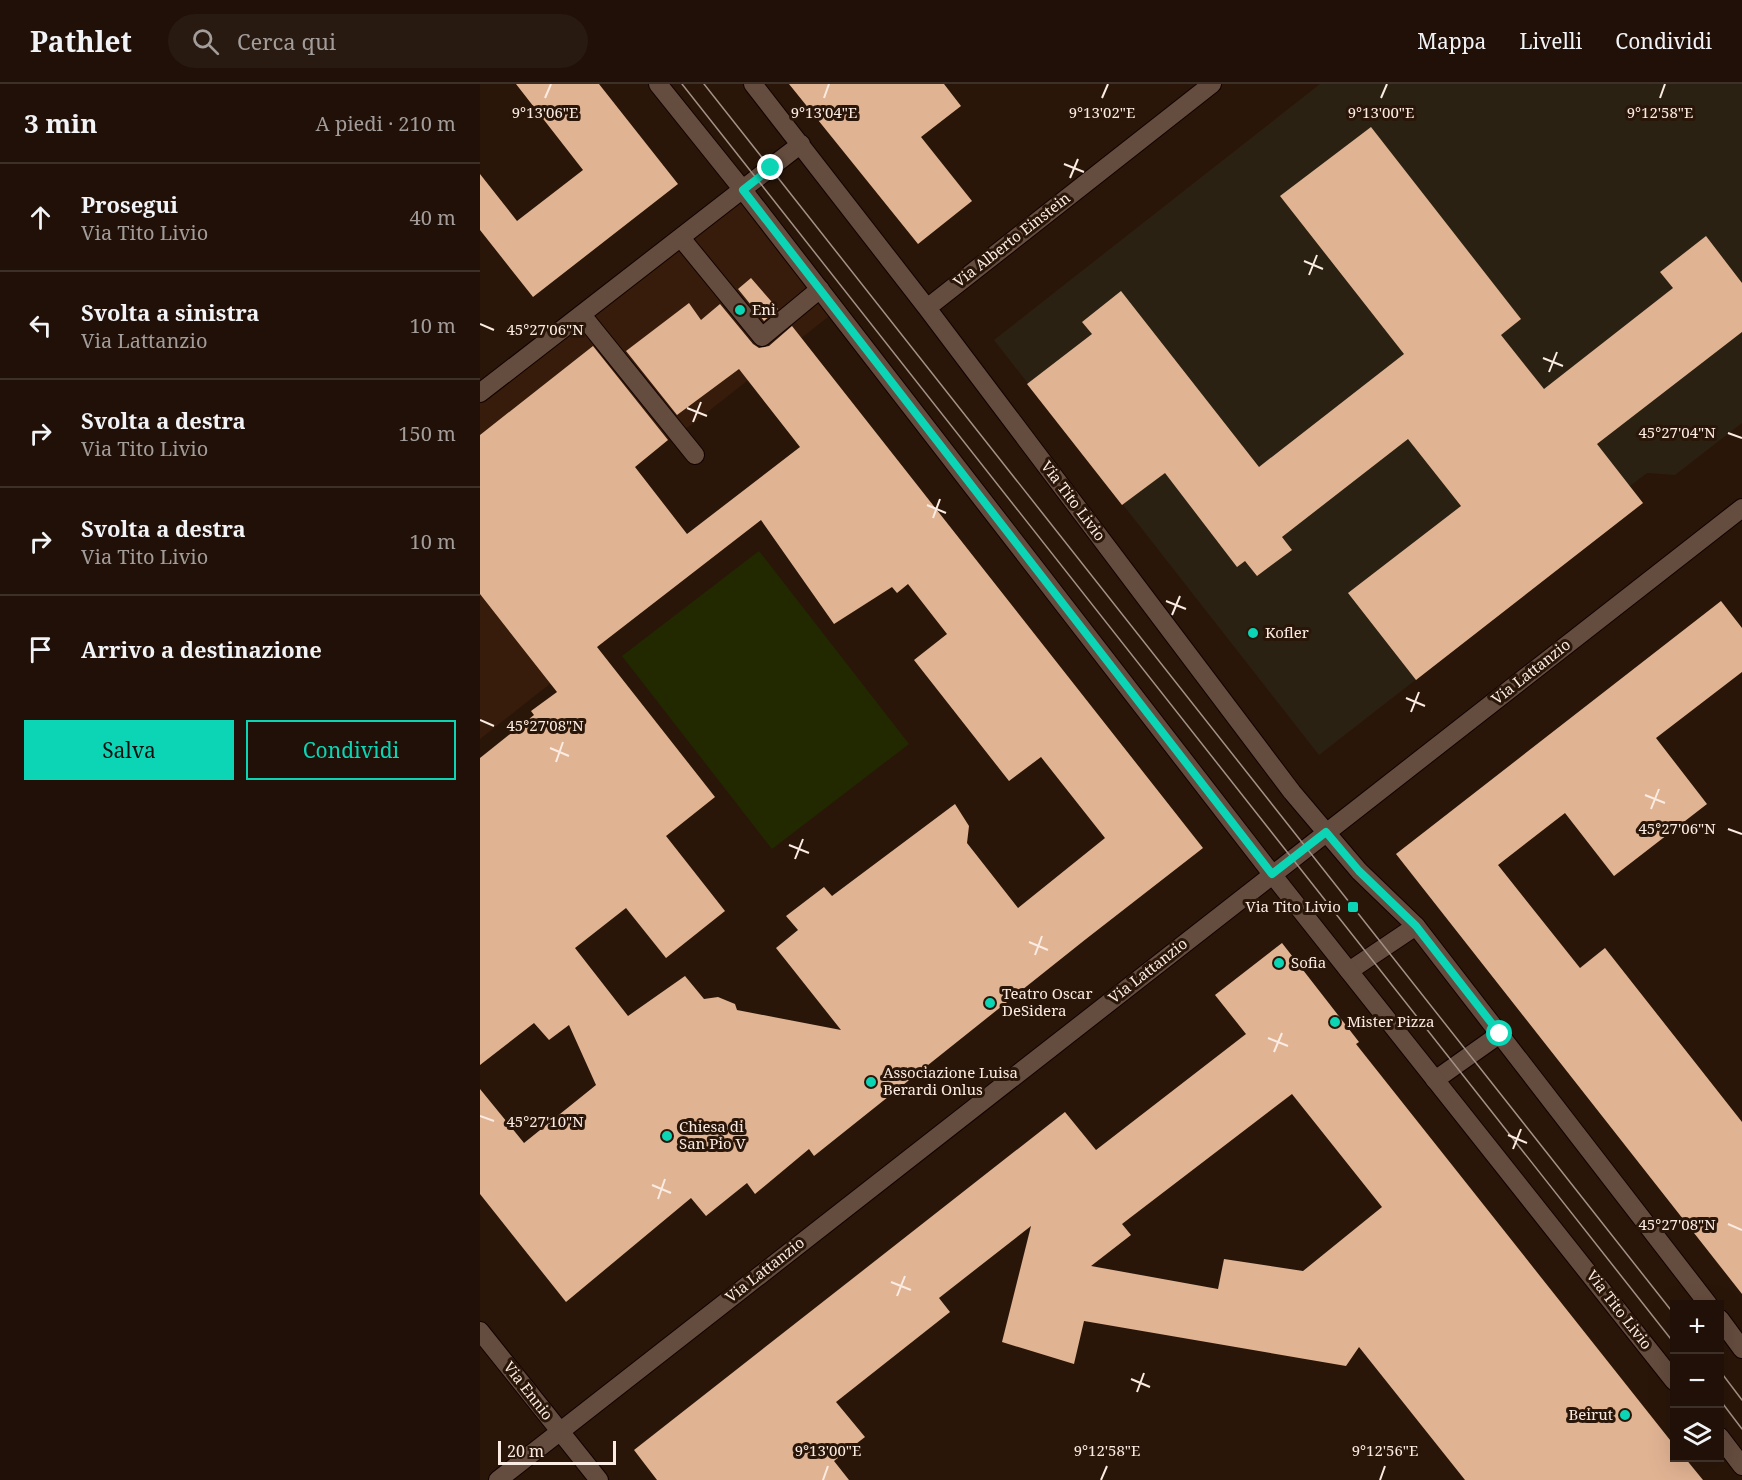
<!DOCTYPE html>
<html lang="it">
<head>
<meta charset="utf-8">
<style>
	:root { --surface:#201007; --page:#281911; --text:#f1f3f6; --muted:#a29d9b; --line:#3d3028; --accent:#0cd5b5 }
	body { margin:0; font-family:"Noto Serif",serif; background:var(--page); color:var(--text) }
	.controls { position:absolute; right:18px; bottom:18px; display:grid; overflow:hidden; border-radius:0px; box-shadow:0 6px 24px #0002 }
	.controls button { width:54px; height:54px; display:grid; place-items:center; padding:0; border:0; border-bottom:2px solid var(--line); background:var(--surface); color:var(--text); font:30px sans-serif }
	.scale { position:absolute; left:18px; bottom:15px; width:118px; box-sizing:border-box; padding-left:6px; border:3px solid #fbece3; border-top:0; font-size:16px; line-height:21px; white-space:nowrap; color:#fbece3; -webkit-text-stroke:4px #2a1609; paint-order:stroke }
	.stop { position:absolute; width:18px; height:18px; margin:-14px; border:4px solid #0cd5b5; border-radius:50%; background:#fff }
	.stop.end { background:#0cd5b5; border-color:#fff; box-shadow:0 2px 6px #0008 }
	.list { margin:0; padding:0; list-style:none }
	h2 { display:flex; justify-content:space-between; align-items:center; height:78px; margin:0; padding:0 24px; font-size:26px }
	h2 small { font-size:20px; font-weight:400; color:var(--muted) }
	.list li { display:grid; grid-template-columns:39px 1fr auto; gap:18px; align-items:center; box-sizing:border-box; height:108px; padding:0 24px; border-top:2px solid var(--line) }
	.list b { display:block; font-size:22px; white-space:nowrap }
	.list p { margin:0; font-size:20px; white-space:nowrap; color:var(--muted) }
	.list em { font-size:20px; font-style:normal; color:var(--muted) }
	.actions { display:flex; gap:12px; padding:18px 24px }
	.actions a { flex:1; padding:14px 0; border:2px solid var(--accent); border-radius:0px; text-align:center; font-size:21px; color:var(--accent) }
	.actions .main { background:var(--accent); color:#111 }
	.icon { flex:none; width:33px; height:33px; fill:none; stroke:currentColor; stroke-width:2; stroke-linecap:round; stroke-linejoin:round }
	.map { position:relative; flex:none; width:1262px; height:1396px; overflow:hidden }
	header { display:flex; align-items:center; gap:36px; box-sizing:border-box; height:84px; padding:0 30px; background:var(--surface); border-bottom:2px solid var(--line) }
	header strong { font-size:28px }
	nav { display:flex; gap:33px; margin-inline-start:auto; font-size:21px }
	.search { width:420px; height:54px; background:var(--page); display:flex; align-items:center; gap:15px; box-sizing:border-box; padding:0 21px; border-radius:33px; color:var(--muted); font-size:22px }
	main { display:flex }
	aside { flex:1; background:var(--surface) }
	.map>svg:first-child { display:block }
</style>
</head>
<body>
<header>
<strong>Pathlet</strong>
<div class="search"><svg class="icon" aria-label="search" viewBox="0 0 24 24"><circle cx="10" cy="10" r="6"/><path d="M15 15l6 6"/></svg>Cerca qui</div>
<nav><a>Mappa</a><a>Livelli</a><a>Condividi</a></nav>
</header>
<main>
<aside>
<h2>3 min<small>A piedi · 210 m</small></h2>
<ul class="list">
<li><svg class="icon" aria-label="ahead" viewBox="0 0 24 24"><path d="M12 20V5M6 11l6-6 6 6"/></svg><div><b>Prosegui</b><p>Via Tito Livio</p></div><em>40 m</em></li>
<li><svg class="icon" aria-label="left" viewBox="0 0 24 24"><path d="M17 20v-9H6M10 6l-5 5 5 5"/></svg><div><b>Svolta a sinistra</b><p>Via Lattanzio</p></div><em>10 m</em></li>
<li><svg class="icon" aria-label="right" viewBox="0 0 24 24"><path d="M7 20v-9h11M14 6l5 5-5 5"/></svg><div><b>Svolta a destra</b><p>Via Tito Livio</p></div><em>150 m</em></li>
<li><svg class="icon" aria-label="right" viewBox="0 0 24 24"><path d="M7 20v-9h11M14 6l5 5-5 5"/></svg><div><b>Svolta a destra</b><p>Via Tito Livio</p></div><em>10 m</em></li>
<li><svg class="icon" aria-label="arrive" viewBox="0 0 24 24"><path d="M6 21V4h12l-3 4 3 4H6"/></svg><div><b>Arrivo a destinazione</b></div></li>
</ul>
<div class="actions"><a class="main">Salva</a><a>Condividi</a></div>
</aside>
<div class="map">
<svg width="1262" height="1396" viewBox="0 0 1262 1396">
	<rect width="100%" height="100%" fill="#2a1609"/>
	<path fill="#371c0b" d="M 263,110 L 353,229 L 211,341 L 190,354 L 155,383 L 162,527 L 0,655 L 0,314 Z"/>
	<path fill="#2b2112" d="M 840,0 L 1262,0 L 1262,339 L 1195,391 L 1167,389 L 1150,402 L 1163,419 L 839,671 L 514,256 Z"/>
	<path fill="#222900" d="M 279,467 L 429,660 L 292,765 L 142,572 Z"/>
	<path fill="#e0b393" fill-rule="evenodd" d="M 36,0 L 119,0 L 198,100 L 53,213 L 0,146 L 0,90 L 37,137 L 103,86 Z
		M 309,0 L 464,0 L 481,22 L 441,53 L 492,117 L 438,160 Z
		M 891,43 L 1041,235 L 1021,251 L 1064,305 L 1193,204 L 1180,188 L 1226,152 L 1262,199 L 1262,248 L 1117,360 L 1163,419 L 936,596 L 868,509 L 981,422 L 928,355 L 802,453 L 812,466 L 777,492 L 765,477 L 757,483 L 685,389 L 642,421 L 547,300 L 612,250 L 602,238 L 641,207 L 779,383 L 924,270 L 800,112 Z
		M 271,194 L 298,225 L 284,237 L 258,205 Z
		M 209,219 L 221,236 L 240,220 L 273,260 L 279,264 L 289,262 L 312,242 L 723,764 L 606,855 L 334,1072 L 329,1065 L 275,1110 L 267,1099 L 226,1132 L 211,1114 L 86,1218 L 0,1110 L 0,1005 L 44,1059 L 116,1001 L 89,941 L 69,956 L 54,939 L 0,981 L 0,674 L 54,631 L 51,627 L 77,608 L 0,510 L 0,351 L 113,262 L 188,356 L 155,383 L 207,450 L 320,363 L 259,285 L 197,331 L 146,267 ZM 281,436 L 354,540 L 412,503 L 417,509 L 428,500 L 467,550 L 434,576 L 529,697 L 561,673 L 625,754 L 538,824 L 487,759 L 489,742 L 475,720 L 352,812 L 344,803 L 306,832 L 318,846 L 296,864 L 361,946 L 257,926 L 255,920 L 238,913 L 224,915 L 205,892 L 148,932 L 95,864 L 146,824 L 186,874 L 245,827 L 186,752 L 235,713 L 117,563 Z
		M 1241,517 L 1262,544 L 1262,588 L 1176,654 L 1227,720 L 1134,792 L 1085,729 L 1018,781 L 1100,884 L 1125,864 L 1262,1038 L 1262,1210 L 916,770 Z
		M 802,859 L 879,958 L 876,960 L 1194,1361 L 1194,1374 L 1205,1374 L 1223,1396 L 985,1396 L 879,1263 L 866,1282 L 604,1237 L 594,1280 L 522,1258 L 551,1142 L 459,1214 L 470,1228 L 356,1318 L 385,1353 L 354,1377 L 369,1396 L 177,1396 L 154,1366 L 585,1028 L 616,1066 L 766,950 L 735,911 ZM 812,1010 L 902,1123 L 823,1187 L 744,1175 L 738,1205 L 611,1182 L 651,1151 L 642,1140 Z"/>
	<g fill="none" stroke-linecap="round" stroke-linejoin="round">
		<defs>
			<path id="service" d="M 201,154 L 282,253 L 340,205
				M 102,231 L 215,371
				M 869,887 L 936,842
				M 955,996 L 1020,950"/>
			<path id="minor" d="M 178,0 L 263,106 L 792,790 L 1194,1297
				M 273,0 L 447,224 L 812,708 L 879,787 L 936,842 L 1228,1220
				M 447,224 L 732,0
				M 0,309 L 321,60
				M 1240,1235 L 1262,1265
				M 0,1247 L 119,1396
				M 1240,1353 L 1262,1382
				M 18,1396 L 1262,424"/>
		</defs>
		<use href="#service" stroke="#120200" stroke-width="20"/>
		<use href="#minor" stroke="#120200" stroke-width="20"/>
		<use href="#service" stroke="#644c3e" stroke-width="18"/>
		<use href="#minor" stroke="#644c3e" stroke-width="18"/>
		<path stroke="#a29186" stroke-width="1.5" d="M 202,0 L 1194,1259
			M 224,0 L 1194,1230
			M 1240,1287 L 1262,1316
			M 1240,1316 L 1262,1345"/>
	</g>
	<g fill="none" stroke-linecap="round" stroke-linejoin="round">
		<path stroke="#0cd5b5" stroke-width="8" d="M 291,84 L 263,106 L 792,790 L 846,748 L 879,787 L 936,842 L 1020,950"/>
	</g>
	<path fill="none" stroke="#fbece3" stroke-width="2" d="M 65,14 L 71,0M 344,14 L 349,0M 622,14 L 628,0M 901,14 L 907,0M 1180,14 L 1185,0M 584,80 L 604,88M 590,94 L 598,75M 824,177 L 843,185M 829,191 L 837,171M 0,240 L 14,246M 1063,274 L 1083,282M 1069,288 L 1077,268M 207,324 L 227,332M 213,338 L 221,318M 1248,349 L 1262,354M 447,421 L 466,429M 453,434 L 460,415M 686,517 L 706,525M 692,531 L 700,512M 926,614 L 945,622M 931,628 L 939,608M 0,636 L 14,642M 70,664 L 89,672M 76,678 L 83,658M 1165,711 L 1185,719M 1171,725 L 1179,705M 1248,745 L 1262,750M 309,761 L 329,769M 315,775 L 323,755M 549,858 L 568,866M 555,871 L 562,852M 788,954 L 808,962M 794,968 L 802,949M 0,1032 L 14,1037M 1028,1051 L 1047,1059M 1033,1065 L 1041,1045M 172,1101 L 191,1109M 178,1115 L 185,1095M 1248,1140 L 1262,1146M 411,1198 L 431,1206M 417,1212 L 425,1192M 651,1295 L 670,1303M 657,1308 L 664,1289M 343,1396 L 348,1382M 621,1396 L 627,1382M 900,1396 L 905,1382"/>
	<g fill="#0cd5b5" stroke="#2a1609" stroke-width="2">
		<circle cx="260" cy="226" r="6"/>
		<circle cx="773" cy="549" r="6"/>
		<rect x="867" y="817" width="12" height="12" rx="3"/>
		<circle cx="799" cy="879" r="6"/>
		<circle cx="510" cy="919" r="6"/>
		<circle cx="855" cy="938" r="6"/>
		<circle cx="391" cy="998" r="6"/>
		<circle cx="187" cy="1052" r="6"/>
		<circle cx="1145" cy="1331" r="6"/>
	</g>
	<g text-anchor="middle" stroke-width="6" stroke-linejoin="round" paint-order="stroke">
		<g font-size="15" fill="#fbece3" stroke="#2a1609">
			<text transform="translate(532 156) rotate(-38)" y="5">Via Alberto Einstein</text>
			<text transform="translate(593 417) rotate(53)" y="5">Via Tito Livio</text>
			<text transform="translate(1051 588) rotate(-38)" y="5">Via Lattanzio</text>
			<text transform="translate(668 887) rotate(-38)" y="5">Via Lattanzio</text>
			<text transform="translate(285 1186) rotate(-38)" y="5">Via Lattanzio</text>
			<text transform="translate(1139 1226) rotate(52)" y="5">Via Tito Livio</text>
			<text transform="translate(48 1307) rotate(52)" y="5">Via Ennio</text>
		</g>
		<g font-size="15" fill="#fbece3" stroke="#2a1609" text-anchor="start">
			<text x="272" y="231">Eni</text>
			<text x="785" y="554">Kofler</text>
			<text x="861" y="828" text-anchor="end">Via Tito Livio</text>
			<text x="811" y="884">Sofia</text>
			<text x="522" y="915">Teatro Oscar<tspan x="522" dy="17">DeSidera</tspan></text>
			<text x="867" y="943">Mister Pizza</text>
			<text x="403" y="994">Associazione Luisa<tspan x="403" dy="17">Berardi Onlus</tspan></text>
			<text x="199" y="1048">Chiesa di<tspan x="199" dy="17">San Pio V</tspan></text>
			<text x="1133" y="1336" text-anchor="end">Beirut</text>
		</g>
	</g>
	<g font-size="15" text-anchor="middle" fill="#fbece3" stroke="#2a1609" stroke-width="6" stroke-linejoin="round" paint-order="stroke">
		<text x="901" y="34">9°13'00"E</text>
		<text x="65" y="34">9°13'06"E</text>
		<text x="344" y="34">9°13'04"E</text>
		<text x="622" y="34">9°13'02"E</text>
		<text x="1180" y="34">9°12'58"E</text>
		<text x="65" y="251">45°27'06"N</text>
		<text x="1197" y="354">45°27'04"N</text>
		<text x="65" y="647">45°27'08"N</text>
		<text x="1197" y="750">45°27'06"N</text>
		<text x="65" y="1043">45°27'10"N</text>
		<text x="1197" y="1146">45°27'08"N</text>
		<text x="348" y="1372">9°13'00"E</text>
		<text x="627" y="1372">9°12'58"E</text>
		<text x="905" y="1372">9°12'56"E</text>
	</g>
</svg>
<div class="controls">
<button>+</button>
<button>−</button>
<button><svg class="icon" aria-label="layers" viewBox="0 0 24 24"><path d="M12 4l9 5-9 5-9-5zM3 14l9 5 9-5"/></svg></button>
</div>
<div class="scale">20 m</div>
<div class="stop" style="left:1020px;top:950px"></div>
<div class="stop end" style="left:291px;top:84px"></div>
</div>
</main>
</body>
</html>
